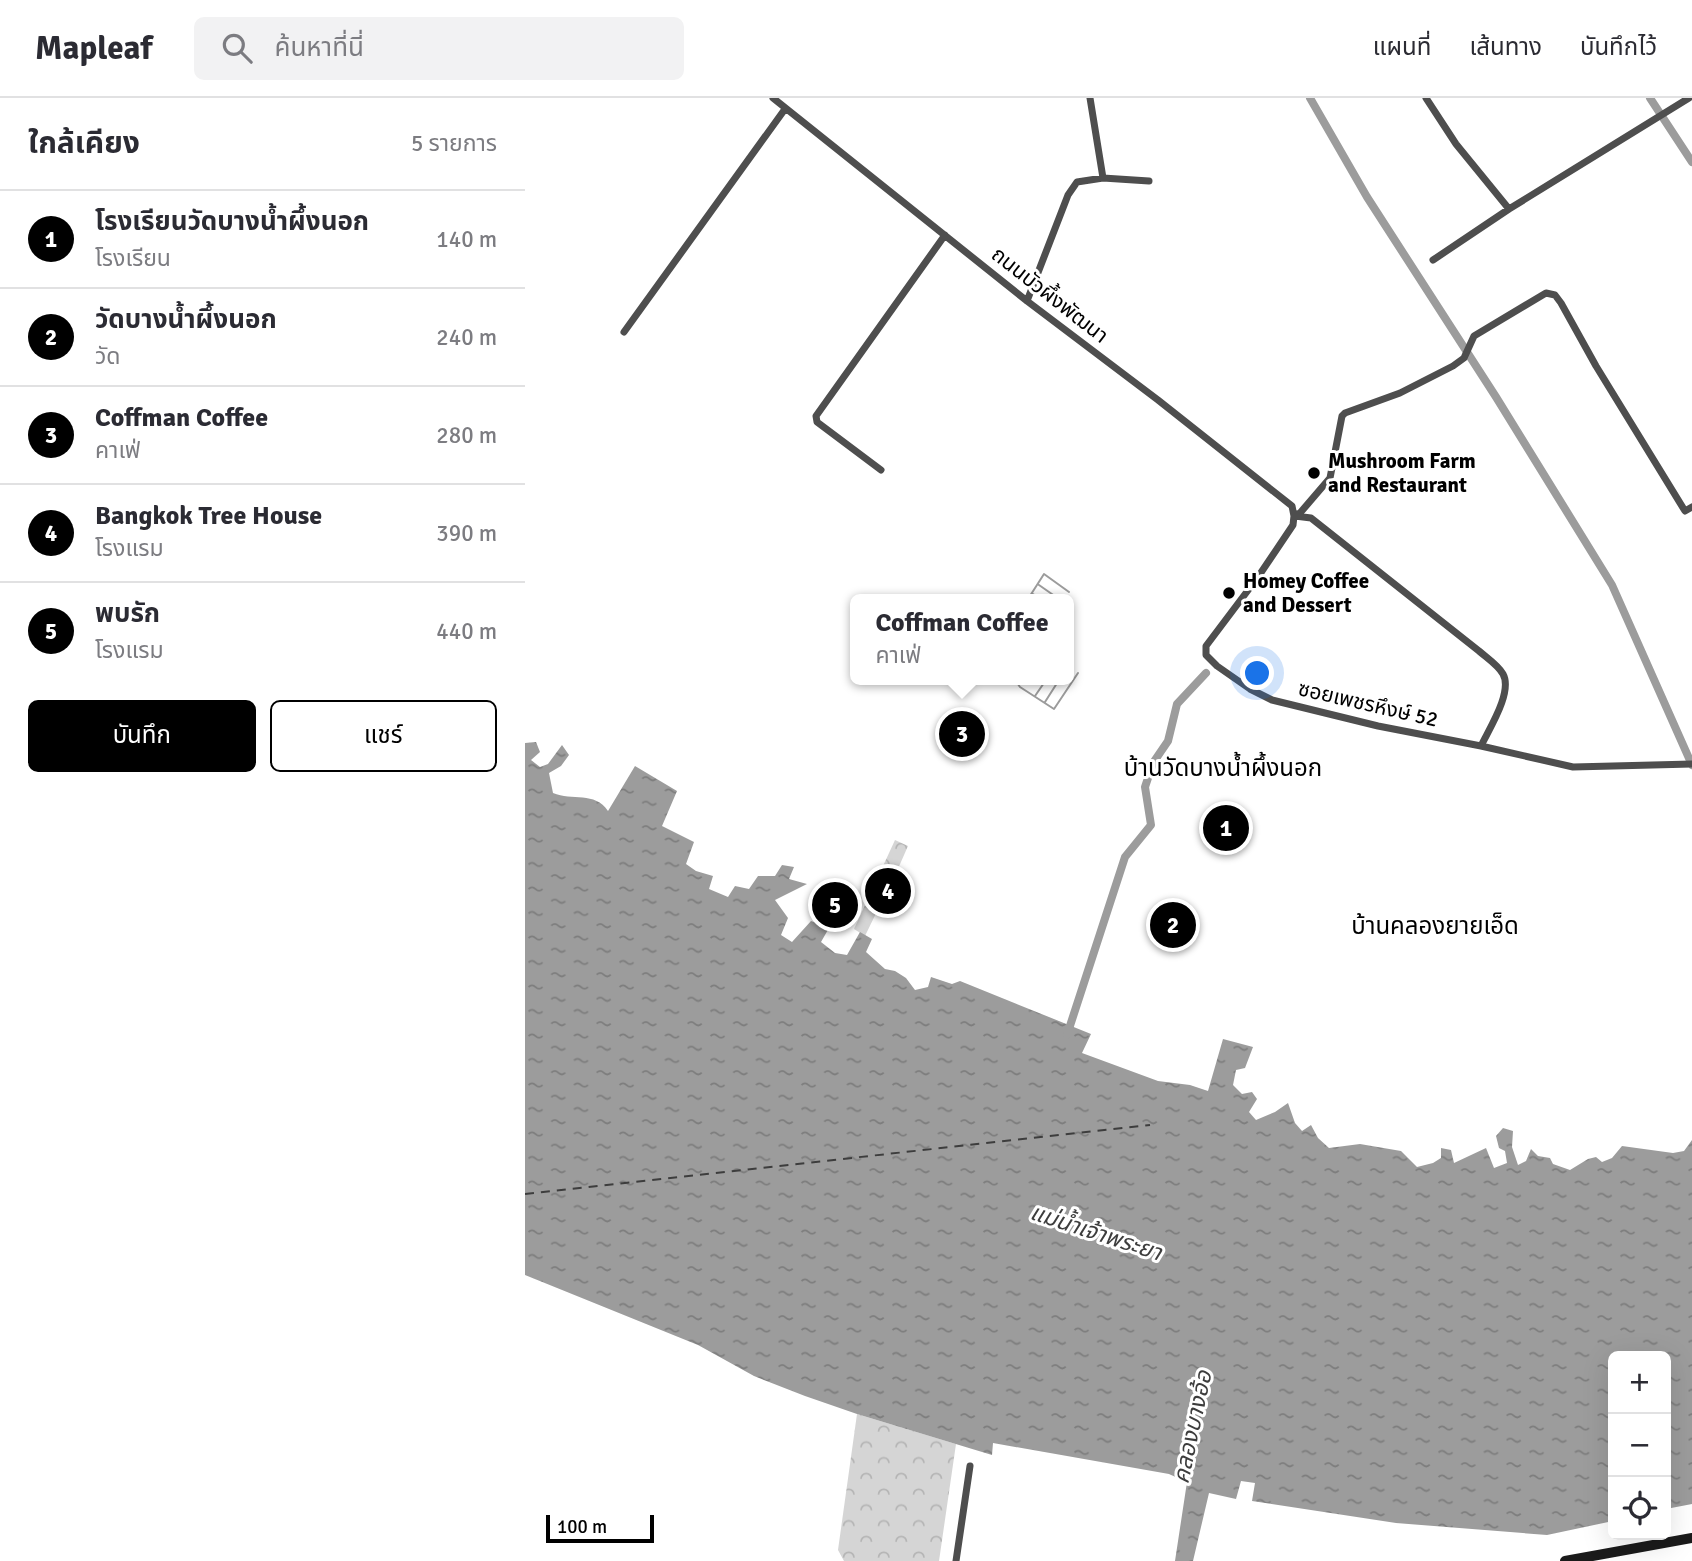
<!DOCTYPE html>
<html lang="th">
<head>
<meta charset="utf-8">
<style>
	:root { --surface:#fff; --page:#f2f2f3; --text:#2b2b33; --muted:#7c7c81; --line:#e1e1e2; --accent:#000 }
	body { margin:0; font-family:Signika,"Noto Sans Thai",sans-serif; background:var(--page); color:var(--text) }
	.controls { position:absolute; right:21px; bottom:21px; display:grid; overflow:hidden; border-radius:10px; box-shadow:0 7px 28px #0002 }
	.controls button { width:63px; height:63px; display:grid; place-items:center; padding:0; border:0; border-bottom:2px solid var(--line); background:var(--surface); color:var(--text); font:35px sans-serif }
	.scale { position:absolute; left:21px; bottom:18px; width:108px; box-sizing:border-box; padding-left:7px; border:4px solid #000; border-top:0; font-size:19px; line-height:24px; white-space:nowrap; color:#000; -webkit-text-stroke:5px #fff; paint-order:stroke }
	.you { position:absolute; left:733px; top:576px; width:24px; height:24px; margin:-18px; border:5px solid #fff; border-radius:50%; background:#1a73e8; box-shadow:0 0 0 10px #1a73e833 }
	.badge { display:grid; place-items:center; width:46px; height:46px; border-radius:50%; background:var(--accent); color:#fff; font-size:23px; font-weight:700 }
	.pin { position:absolute; translate:-50% -50%; border:4px solid #fff; box-shadow:0 2px 7px #0006 }
	.popup { position:absolute; left:325px; top:496px; width:224px; height:91px; box-sizing:border-box; display:grid; place-content:center; border-radius:10px; background:var(--surface); filter:drop-shadow(0 2px 5px #0005); font-size:23px; white-space:nowrap; color:var(--muted) }
	.popup b { font-size:26px; color:var(--text) }
	.popup::after { content:''; position:absolute; left:50%; top:100%; margin-left:-14px; border:14px solid transparent; border-top-color:var(--surface) }
	.list { margin:0; padding:0; list-style:none }
	h2 { display:flex; justify-content:space-between; align-items:center; height:91px; margin:0; padding:0 28px; font-size:30px }
	h2 small { font-size:23px; font-weight:400; color:var(--muted) }
	.list li { display:grid; grid-template-columns:46px 1fr auto; gap:21px; align-items:center; box-sizing:border-box; height:98px; padding:0 28px; border-top:2px solid var(--line) }
	.list b { display:block; font-size:26px; white-space:nowrap }
	.list p { margin:0; font-size:23px; white-space:nowrap; color:var(--muted) }
	.list em { font-size:23px; font-style:normal; color:var(--muted) }
	.actions { display:flex; gap:14px; padding:21px 28px }
	.actions a { flex:1; padding:16px 0; border:2px solid var(--accent); border-radius:10px; text-align:center; font-size:24px; color:var(--accent) }
	.actions .main { background:var(--accent); color:#fff }
	.icon { flex:none; width:38px; height:38px; fill:none; stroke:currentColor; stroke-width:2; stroke-linecap:round; stroke-linejoin:round }
	.map { position:relative; flex:none; width:1167px; height:1463px; overflow:hidden }
	header { display:flex; align-items:center; gap:42px; box-sizing:border-box; height:98px; padding:0 35px; background:var(--surface); border-bottom:2px solid var(--line) }
	header strong { font-size:33px }
	nav { display:flex; gap:38px; margin-inline-start:auto; font-size:24px }
	.search { width:490px; height:63px; background:var(--page); display:flex; align-items:center; gap:18px; box-sizing:border-box; padding:0 24px; border-radius:10px; color:var(--muted); font-size:26px }
	main { display:flex }
	aside { flex:1; background:var(--surface) }
	.map>svg:first-child { display:block }
</style>
</head>
<body>
<header>
<strong>Mapleaf</strong>
<div class="search"><svg class="icon" aria-label="search" viewBox="0 0 24 24"><circle cx="10" cy="10" r="6"/><path d="M15 15l6 6"/></svg>ค้นหาที่นี่</div>
<nav><a>แผนที่</a><a>เส้นทาง</a><a>บันทึกไว้</a></nav>
</header>
<main>
<aside>
<h2>ใกล้เคียง<small>5 รายการ</small></h2>
<ul class="list">
<li><span class="badge">1</span><div><b>โรงเรียนวัดบางน้ำผึ้งนอก</b><p>โรงเรียน</p></div><em>140 m</em></li>
<li><span class="badge">2</span><div><b>วัดบางน้ำผึ้งนอก</b><p>วัด</p></div><em>240 m</em></li>
<li><span class="badge">3</span><div><b>Coffman Coffee</b><p>คาเฟ่</p></div><em>280 m</em></li>
<li><span class="badge">4</span><div><b>Bangkok Tree House</b><p>โรงแรม</p></div><em>390 m</em></li>
<li><span class="badge">5</span><div><b>พบรัก</b><p>โรงแรม</p></div><em>440 m</em></li>
</ul>
<div class="actions"><a class="main">บันทึก</a><a>แชร์</a></div>
</aside>
<div class="map">
<svg width="1167" height="1463" viewBox="0 0 1167 1463">
	<defs>
		<pattern id="forest-crowns" width="20" height="18" patternUnits="userSpaceOnUse" patternTransform="scale(1.75)"><rect width="20" height="18" fill="#d5d5d5"/><path d="M2 6a3 3 0 1 1 6 0M12 15a3 3 0 1 1 6 0" fill="none" stroke="#b5b5b5"/></pattern>
		<pattern id="water-ripples" width="26" height="14" patternUnits="userSpaceOnUse" patternTransform="scale(1.75)"><rect width="26" height="14" fill="#9c9c9c"/><path d="M2 4q2-2 4 0t4 0M15 11q2-2 4 0t4 0" fill="none" stroke="#7d7d7d"/></pattern>
	</defs>
	<rect width="100%" height="100%" fill="#fff"/>
	<path fill="url(#forest-crowns)" d="M 370,742 L 383,748 L 372,773 L 385,781 L 370,811 L 356,805 L 340,838 L 329,831 Z
		M 332,1316 L 431,1346 L 414,1463 L 319,1463 L 313,1452 Z"/>
	<path fill="url(#water-ripples)" d="M 11,644 L 15,654 L 6,662 L 15,669 L 23,666 L 37,647 L 44,657 L 36,668 L 24,675 L 28,695 C 47,703 70,693 83,713 L 110,668 L 152,693 L 137,728 L 169,744 L 161,766 L 171,773 L 188,778 L 184,791 L 203,799 L 210,788 L 224,791 L 233,778 L 250,778 L 257,767 L 269,769 L 264,781 L 282,786 L 250,802 L 263,820 L 256,837 L 267,844 L 286,823 L 304,830 L 296,844 L 310,855 L 322,857 L 335,834 L 347,841 L 341,854 L 360,871 L 370,873 L 381,880 L 390,892 L 403,889 L 406,879 L 427,886 L 435,883 L 566,936 L 557,955 L 633,983 L 665,987 L 683,993 L 698,941 L 728,949 L 720,970 L 711,972 L 708,987 L 717,996 L 727,994 L 732,1001 L 724,1014 L 731,1022 L 750,1014 L 763,1005 L 770,1025 L 777,1033 L 786,1027 L 793,1040 L 804,1050 L 835,1046 L 876,1053 L 892,1069 L 908,1065 L 916,1060 L 916,1050 L 926,1052 L 929,1065 L 961,1050 L 969,1070 L 982,1065 L 980,1053 L 974,1050 L 971,1038 L 978,1030 L 988,1033 L 987,1049 L 993,1067 L 1001,1063 L 1006,1051 L 1013,1058 L 1025,1060 L 1028,1066 L 1045,1072 L 1063,1061 L 1071,1059 L 1077,1064 L 1087,1060 L 1097,1048 L 1148,1055 L 1159,1053 L 1167,1042 L 1167,1406 L 1141,1411 L 1141,1258 L 1088,1258 L 1088,1423 L 1022,1437 L 871,1425 L 727,1403 L 730,1385 L 716,1383 L 711,1401 L 684,1395 L 668,1463 L 650,1463 L 662,1384 L 644,1376 L 468,1345 L 467,1357 L 332,1316 L 280,1298 L 229,1278 L 173,1247 L 0,1177 L 0,645 Z"/>
	<g fill="none" stroke-linecap="round" stroke-linejoin="round">
		<path stroke="#9c9c9c" stroke-width="2" d="M 514,487 L 534,501
			M 508,496 L 515,501
			M 503,501 L 519,476 L 544,494
			M 490,582 L 495,589 L 529,611 L 553,575
			M 510,598 L 521,582
			M 520,604 L 534,582"/>
		<path stroke="#9c9c9c" stroke-width="8" d="M 785,0 L 842,99 L 971,299 L 1087,487 L 1167,667
			M 1125,0 L 1167,64
			M 542,937 L 600,759 L 626,727 L 620,689 L 628,665 L 643,643 L 652,606 L 681,575"/>
		<path stroke="#3d3d3d" stroke-width="2" stroke-dasharray="9 7" stroke-linecap="butt" d="M 0,1096 L 625,1027"/>
		<path stroke="#4e4e4e" stroke-width="7" d="M 248,0 L 502,203 L 633,302 L 767,408 L 769,418 L 768,427 L 733,479 L 681,548 L 681,557 L 692,568 L 725,591 L 747,602 L 853,628 L 956,648 L 1048,669 L 1167,666
			M 565,0 L 578,80
			M 901,0 L 931,46 L 984,111
			M 908,162 L 984,111 L 1164,0
			M 502,203 L 543,97 L 552,84 L 578,80 L 624,83
			M 99,234 L 260,11
			M 356,372 L 292,324 L 291,318 L 420,137
			M 769,417 L 775,415 L 805,380 L 817,318 L 820,315 L 875,295 L 928,268 L 939,260 L 949,238 L 1021,195 L 1030,197 L 1036,205 L 1071,268 L 1160,413 L 1167,409
			M 770,418 L 786,420 L 954,553 C 962,560 973,567 978,576 C 988,594 964,631 956,648
			M 431,1463 L 445,1368"/>
		<path stroke="#1b1b1b" stroke-width="10" d="M 1040,1463 L 1167,1440"/>
	</g>
	<g fill="#000" stroke="#fff" stroke-width="2.5">
		<circle cx="789" cy="375" r="7"/>
		<circle cx="704" cy="495" r="7"/>
	</g>
	<g text-anchor="middle" stroke-width="6" stroke-linejoin="round" paint-order="stroke">
		<g font-size="21" fill="#000" stroke="#fff">
			<text transform="translate(525 197) rotate(38)" y="7">ถนนบัวผึ้งพัฒนา</text>
			<text transform="translate(843 606) rotate(13)" y="7">ซอยเพชรหึงษ์ 52</text>
		</g>
		<g font-size="21" font-weight="bold" fill="#000" stroke="#fff" text-anchor="start">
			<text x="803" y="370">Mushroom Farm<tspan x="803" dy="24">and Restaurant</tspan></text>
			<text x="718" y="490">Homey Coffee<tspan x="718" dy="24">and Dessert</tspan></text>
		</g>
		<g font-size="23" font-style="italic" fill="#3d3d3d" stroke="#fff">
			<text transform="translate(571 1134) rotate(18)" y="8">แม่น้ำเจ้าพระยา</text>
			<text transform="translate(667 1329) rotate(-78)" y="8">คลองบางอ้อ</text>
		</g>
		<g font-size="24" fill="#000" stroke="#fff">
			<text x="698" y="678">บ้านวัดบางน้ำผึ้งนอก</text>
			<text x="910" y="836">บ้านคลองยายเอ็ด</text>
		</g>
	</g>
</svg>
<div class="controls">
<button>+</button>
<button>−</button>
<button><svg class="icon" aria-label="locate" viewBox="0 0 24 24"><circle cx="12" cy="12" r="6"/><path d="M12 2v4M12 18v4M2 12h4M18 12h4"/></svg></button>
</div>
<div class="scale">100 m</div>
<div class="you"></div>
<div class="pin badge" style="left:701px;top:730px">1</div>
<div class="pin badge" style="left:648px;top:827px">2</div>
<div class="pin badge" style="left:437px;top:636px">3</div>
<div class="popup"><b>Coffman Coffee</b>คาเฟ่</div>
<div class="pin badge" style="left:363px;top:793px">4</div>
<div class="pin badge" style="left:310px;top:807px">5</div>
</div>
</main>
</body>
</html>
